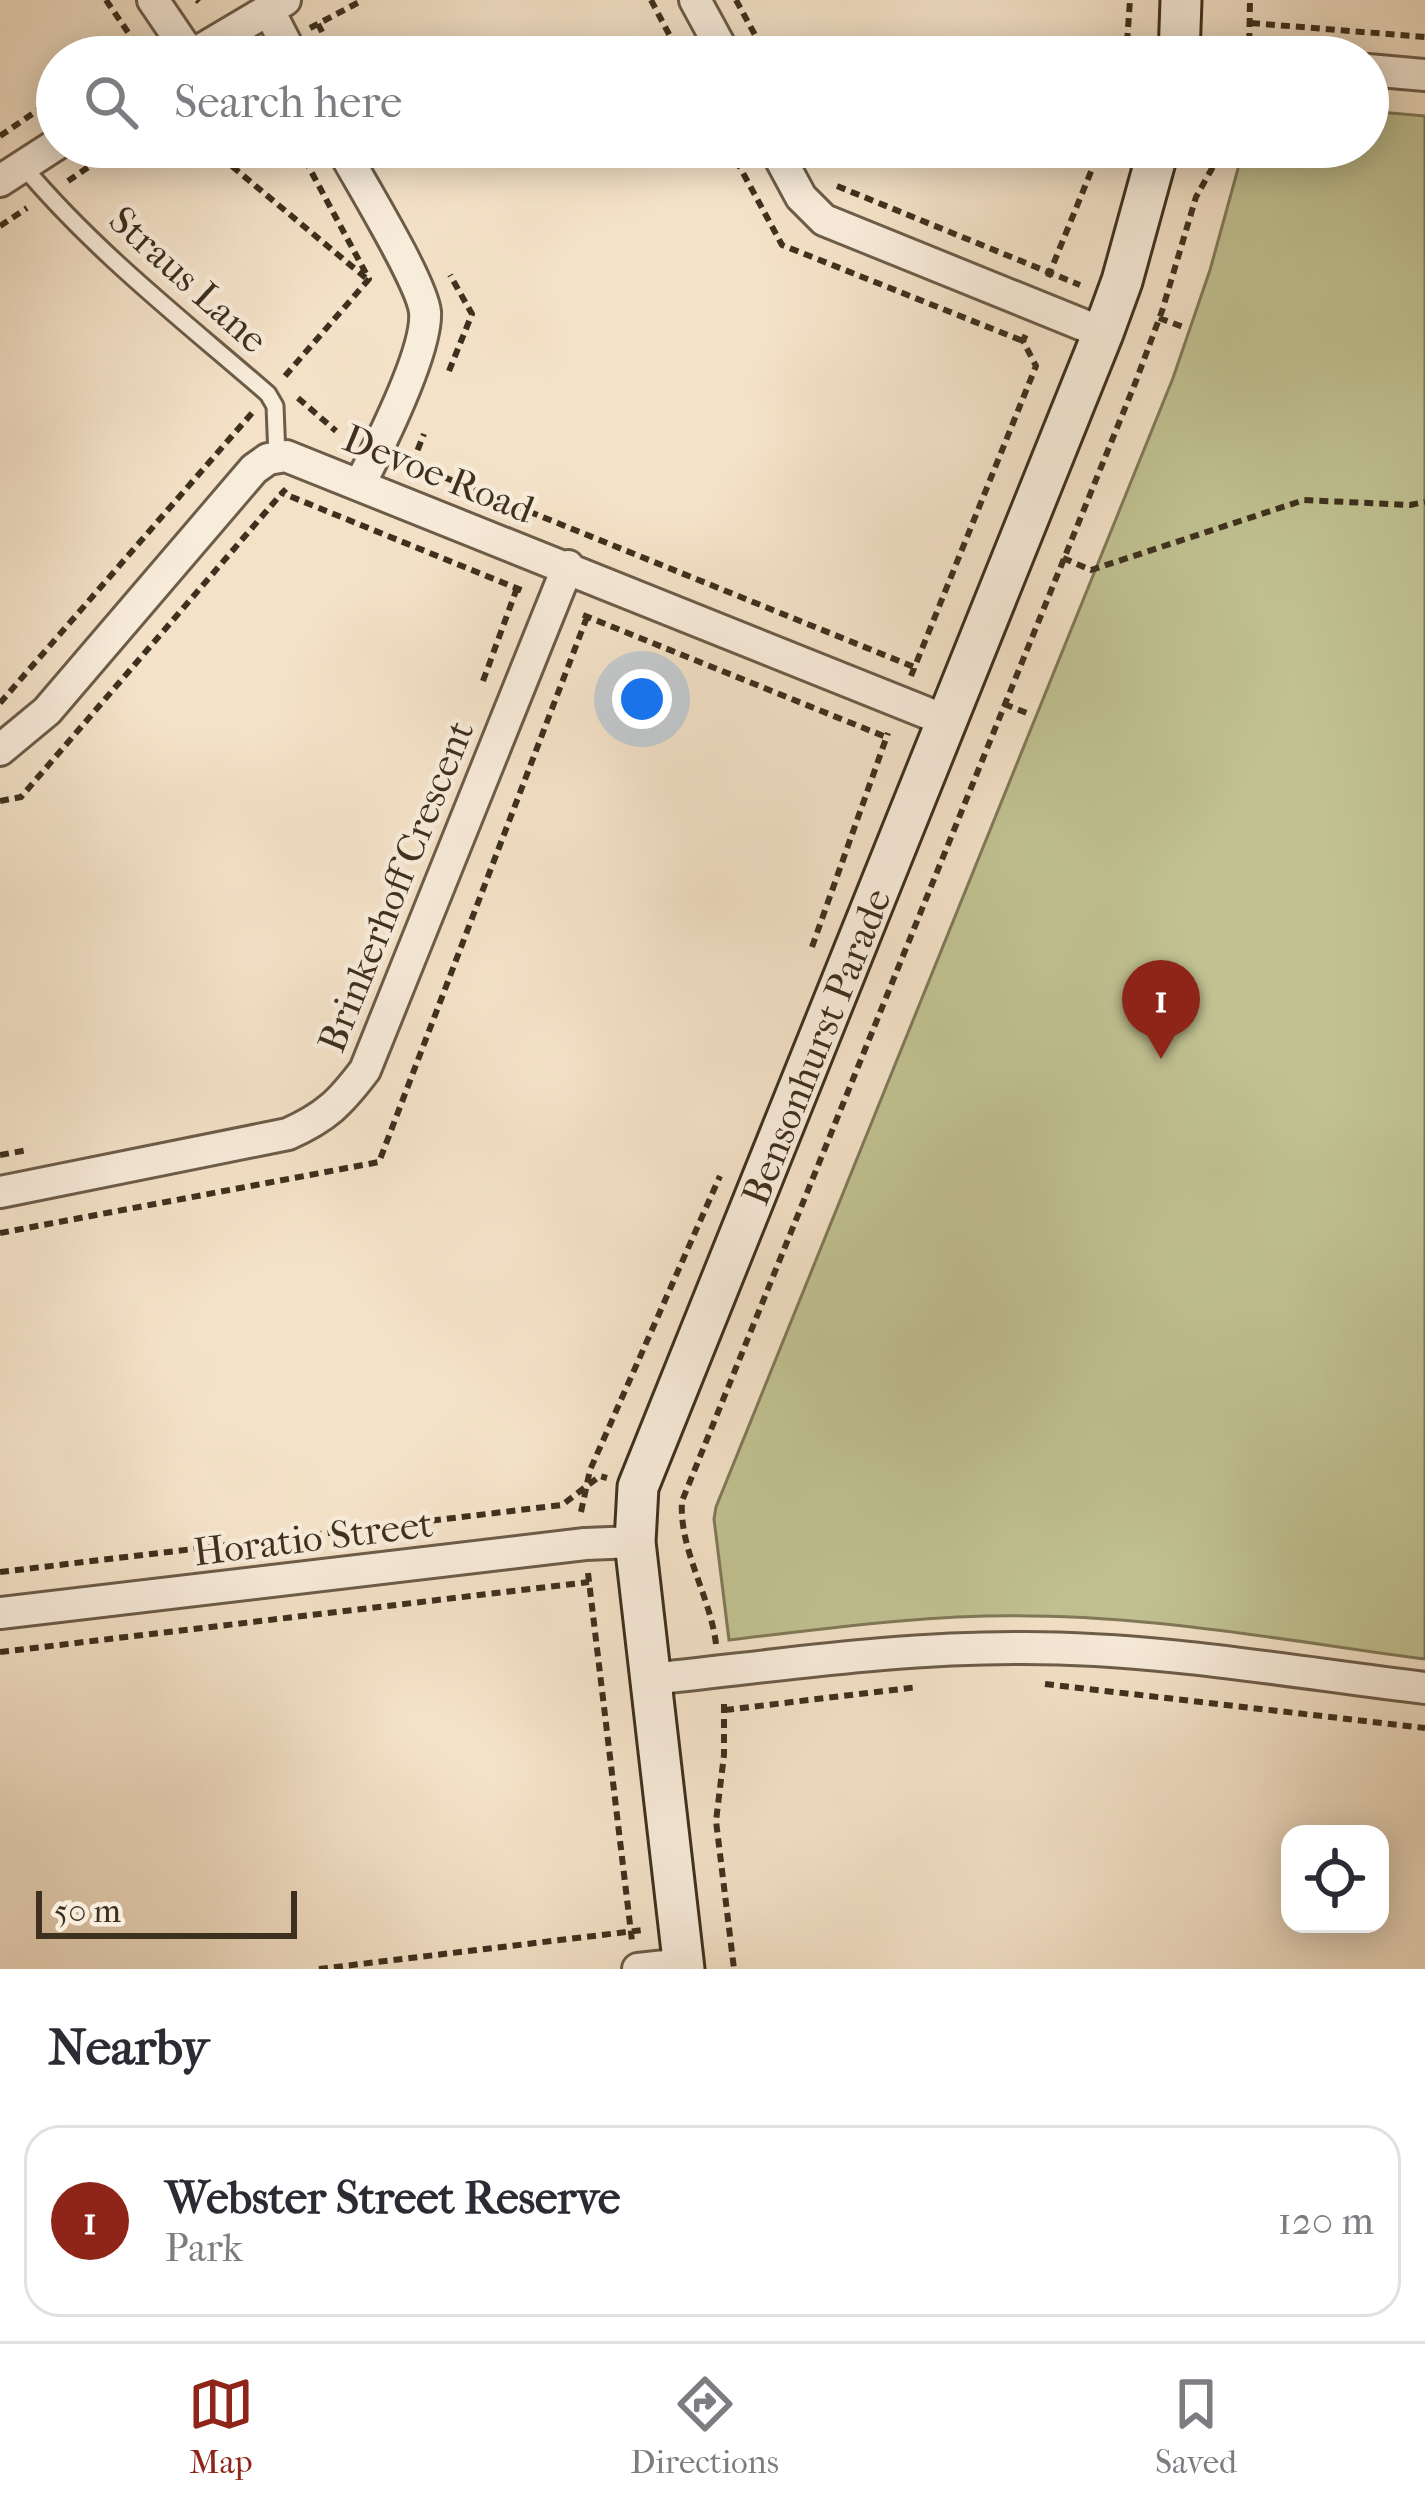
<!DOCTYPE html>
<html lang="en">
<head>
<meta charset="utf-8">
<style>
	:root { --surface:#fff; --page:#f2f2f3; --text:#2b2b33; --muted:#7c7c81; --line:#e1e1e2; --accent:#8f2418 }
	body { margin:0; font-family:"IM FELL French Canon",serif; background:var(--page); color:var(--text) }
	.controls { position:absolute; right:36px; bottom:36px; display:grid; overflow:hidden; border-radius:24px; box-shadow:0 6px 30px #0003 }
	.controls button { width:108px; height:108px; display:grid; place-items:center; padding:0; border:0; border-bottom:3px solid var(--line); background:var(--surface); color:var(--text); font:60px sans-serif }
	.scale { position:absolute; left:36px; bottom:30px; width:261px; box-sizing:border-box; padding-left:12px; border:6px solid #3e301e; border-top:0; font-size:33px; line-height:42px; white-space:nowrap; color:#3e301e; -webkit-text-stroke:9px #f8ecdb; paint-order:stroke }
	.you { position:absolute; left:642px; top:699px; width:42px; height:42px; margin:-30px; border:9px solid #fff; border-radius:50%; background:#1a73e8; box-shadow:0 0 0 18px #1a73e833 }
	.badge { display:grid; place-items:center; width:78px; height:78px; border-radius:50%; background:var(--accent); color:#fff; font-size:39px; font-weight:700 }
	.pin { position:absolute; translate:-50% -99px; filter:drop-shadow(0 3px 6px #0008) }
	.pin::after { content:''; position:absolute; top:63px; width:42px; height:36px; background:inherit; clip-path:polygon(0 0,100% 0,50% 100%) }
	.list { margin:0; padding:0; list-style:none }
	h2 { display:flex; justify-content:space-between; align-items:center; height:156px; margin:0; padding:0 48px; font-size:51px }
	h2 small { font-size:39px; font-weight:400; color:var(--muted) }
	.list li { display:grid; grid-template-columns:78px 1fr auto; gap:36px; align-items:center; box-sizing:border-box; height:192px; margin:0 24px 24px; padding:0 24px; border:3px solid var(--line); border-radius:36px }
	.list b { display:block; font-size:45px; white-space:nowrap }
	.list p { margin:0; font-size:39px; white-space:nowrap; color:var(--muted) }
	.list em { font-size:39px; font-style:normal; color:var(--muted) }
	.icon { flex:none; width:66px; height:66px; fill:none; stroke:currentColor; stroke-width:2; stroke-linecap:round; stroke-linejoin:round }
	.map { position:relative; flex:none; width:1425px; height:1969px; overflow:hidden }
	.search { position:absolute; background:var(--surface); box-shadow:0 6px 30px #0003; left:36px; right:36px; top:36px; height:132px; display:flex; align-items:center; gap:30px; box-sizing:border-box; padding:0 42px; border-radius:66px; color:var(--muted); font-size:45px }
	.sheet { height:372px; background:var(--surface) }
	nav { display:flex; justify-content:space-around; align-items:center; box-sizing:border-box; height:168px; border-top:3px solid var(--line); background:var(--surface); font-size:33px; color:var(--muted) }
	nav a { display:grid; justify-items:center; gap:6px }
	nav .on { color:var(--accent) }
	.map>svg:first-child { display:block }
</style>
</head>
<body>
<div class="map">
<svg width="1425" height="1969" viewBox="0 0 1425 1969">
	<rect width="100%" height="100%" fill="#f4e2c8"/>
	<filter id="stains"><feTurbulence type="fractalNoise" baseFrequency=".00167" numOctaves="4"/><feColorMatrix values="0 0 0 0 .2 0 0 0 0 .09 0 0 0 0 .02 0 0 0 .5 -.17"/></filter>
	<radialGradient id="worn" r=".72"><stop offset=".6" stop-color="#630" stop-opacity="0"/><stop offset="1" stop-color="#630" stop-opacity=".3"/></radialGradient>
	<path fill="#c1c292" stroke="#807958" stroke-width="3" d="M 1368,111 L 1425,116 L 1425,1659 C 1295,1642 1163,1617 1031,1616 C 930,1614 830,1628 729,1640 L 714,1519 L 716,1507 L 1173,378 L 1210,270 L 1244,147 L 1368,147 Z"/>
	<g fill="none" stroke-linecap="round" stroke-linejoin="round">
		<defs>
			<path id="lane" d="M 23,166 C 94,251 185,322 268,394 L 275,406 L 277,457"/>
			<path id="street" d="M 153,0 L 191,56
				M 695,0 L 726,57
				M 268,9 L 293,57
				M 189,57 L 285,0
				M 1368,70 L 1425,75
				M 341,147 C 359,180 422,282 425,312 C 428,350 379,447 360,484
				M 774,147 L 801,197 L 824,220 L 1103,333
				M 0,181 L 57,144
				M 0,750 L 47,711 L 254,469 L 268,459 L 286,456 L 947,721
				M 0,1192 L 288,1134 C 326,1117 340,1103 365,1070 L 568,566
				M 0,1613 L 585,1544 L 635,1542
				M 651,1679 C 775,1666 899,1647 1024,1648 C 1158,1648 1292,1672 1425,1688
				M 638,1969 L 684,1964"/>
			<g id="secondary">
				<path d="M 1179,57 L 1181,0"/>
				<path id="s1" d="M 684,1969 L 635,1542 L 638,1487 L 1103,333 L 1122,281 L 1159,147"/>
			</g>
		</defs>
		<use href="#lane" stroke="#6c5c48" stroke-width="21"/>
		<use href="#street" stroke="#6c5c48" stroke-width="36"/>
		<use href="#secondary" stroke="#3e301e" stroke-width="45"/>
		<path stroke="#3e301e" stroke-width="6" stroke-dasharray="9 6" stroke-linecap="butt" d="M 106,0 L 136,44 L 117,57
			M 197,0 L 199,2
			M 651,0 L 681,57
			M 736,0 L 767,57
			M 1251,23 L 1425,37
			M 318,24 L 335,57
			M 310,28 L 363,0
			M 1126,57 L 1130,0
			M 1249,57 L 1250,0
			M 0,136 L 57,97
			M 209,147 L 367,279
			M 729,147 L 782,245 L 1023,341
			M 68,181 L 118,147
			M 837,186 L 1080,285
			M 0,226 L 27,208
			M 1048,277 L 1101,147
			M 1159,318 L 1186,328
			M 449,371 L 472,314 L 450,275
			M 285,376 L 369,279 L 298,147
			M 298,398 L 336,431
			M 404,461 L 914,667
			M 412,464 L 424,434
			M 286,489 L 282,493 L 526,592
			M 1063,558 L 1091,570 L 1304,500 L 1410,505 L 1425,502
			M 583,615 L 886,737
			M 911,676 L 1036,366 L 1023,341 L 1026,334
			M 483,681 L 517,588
			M 0,703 L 252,413
			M 1004,704 L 1032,715
			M 0,801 L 21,797 L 282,493
			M 812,947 L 888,733
			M 0,1155 L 28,1150
			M 0,1233 L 379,1162 L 587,617
			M 581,1512 L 590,1470 L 720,1176
			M 0,1572 L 562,1505 L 600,1476 L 607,1478
			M 588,1573 L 632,1941
			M 716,1644 C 710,1595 679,1550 682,1501 L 1136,381 L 1162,311 L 1196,197 L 1224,147
			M 0,1652 L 589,1582
			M 1045,1684 L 1425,1728
			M 724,1704 L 724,1755 L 716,1821 L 734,1969
			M 725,1710 L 918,1687
			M 319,1969 L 643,1930"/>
		<use href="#lane" stroke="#f8ecdb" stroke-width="15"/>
		<use href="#street" stroke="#f8ecdb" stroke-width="30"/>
		<use href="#secondary" stroke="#f8ecdb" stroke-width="39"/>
	</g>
	<g text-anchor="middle" stroke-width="9" stroke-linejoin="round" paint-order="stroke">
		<g font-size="39" fill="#3e301e" stroke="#f8ecdb">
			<text transform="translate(189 279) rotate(42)" y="14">Straus Lane</text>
			<text transform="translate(439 473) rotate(22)" y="14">Devoe Road</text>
			<text transform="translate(395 886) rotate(-68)" y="14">Brinkerhoff Crescent</text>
			<text dy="14" stroke="none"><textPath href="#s1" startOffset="960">Bensonhurst Parade</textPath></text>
			<text transform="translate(313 1537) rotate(-7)" y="14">Horatio Street</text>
		</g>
	</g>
	<rect width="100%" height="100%" filter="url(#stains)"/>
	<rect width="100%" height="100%" fill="url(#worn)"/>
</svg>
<div class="controls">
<button><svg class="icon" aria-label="locate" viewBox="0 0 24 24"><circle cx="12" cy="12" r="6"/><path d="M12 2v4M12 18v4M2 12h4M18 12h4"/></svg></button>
</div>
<div class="scale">50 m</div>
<div class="you"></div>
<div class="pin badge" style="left:1161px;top:1059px">1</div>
<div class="search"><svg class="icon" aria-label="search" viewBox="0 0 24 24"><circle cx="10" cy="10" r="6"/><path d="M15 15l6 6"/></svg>Search here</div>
</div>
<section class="sheet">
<h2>Nearby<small></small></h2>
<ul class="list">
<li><span class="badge">1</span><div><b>Webster Street Reserve</b><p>Park</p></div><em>120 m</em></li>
</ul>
</section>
<nav>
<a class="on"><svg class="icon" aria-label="map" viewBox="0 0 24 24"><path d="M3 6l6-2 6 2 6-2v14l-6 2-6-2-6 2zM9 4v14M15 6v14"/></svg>Map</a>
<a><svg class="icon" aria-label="directions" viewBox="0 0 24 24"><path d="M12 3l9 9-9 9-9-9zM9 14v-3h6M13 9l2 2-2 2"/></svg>Directions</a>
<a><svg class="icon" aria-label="saved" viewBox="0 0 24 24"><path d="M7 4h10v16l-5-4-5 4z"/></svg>Saved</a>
</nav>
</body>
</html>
